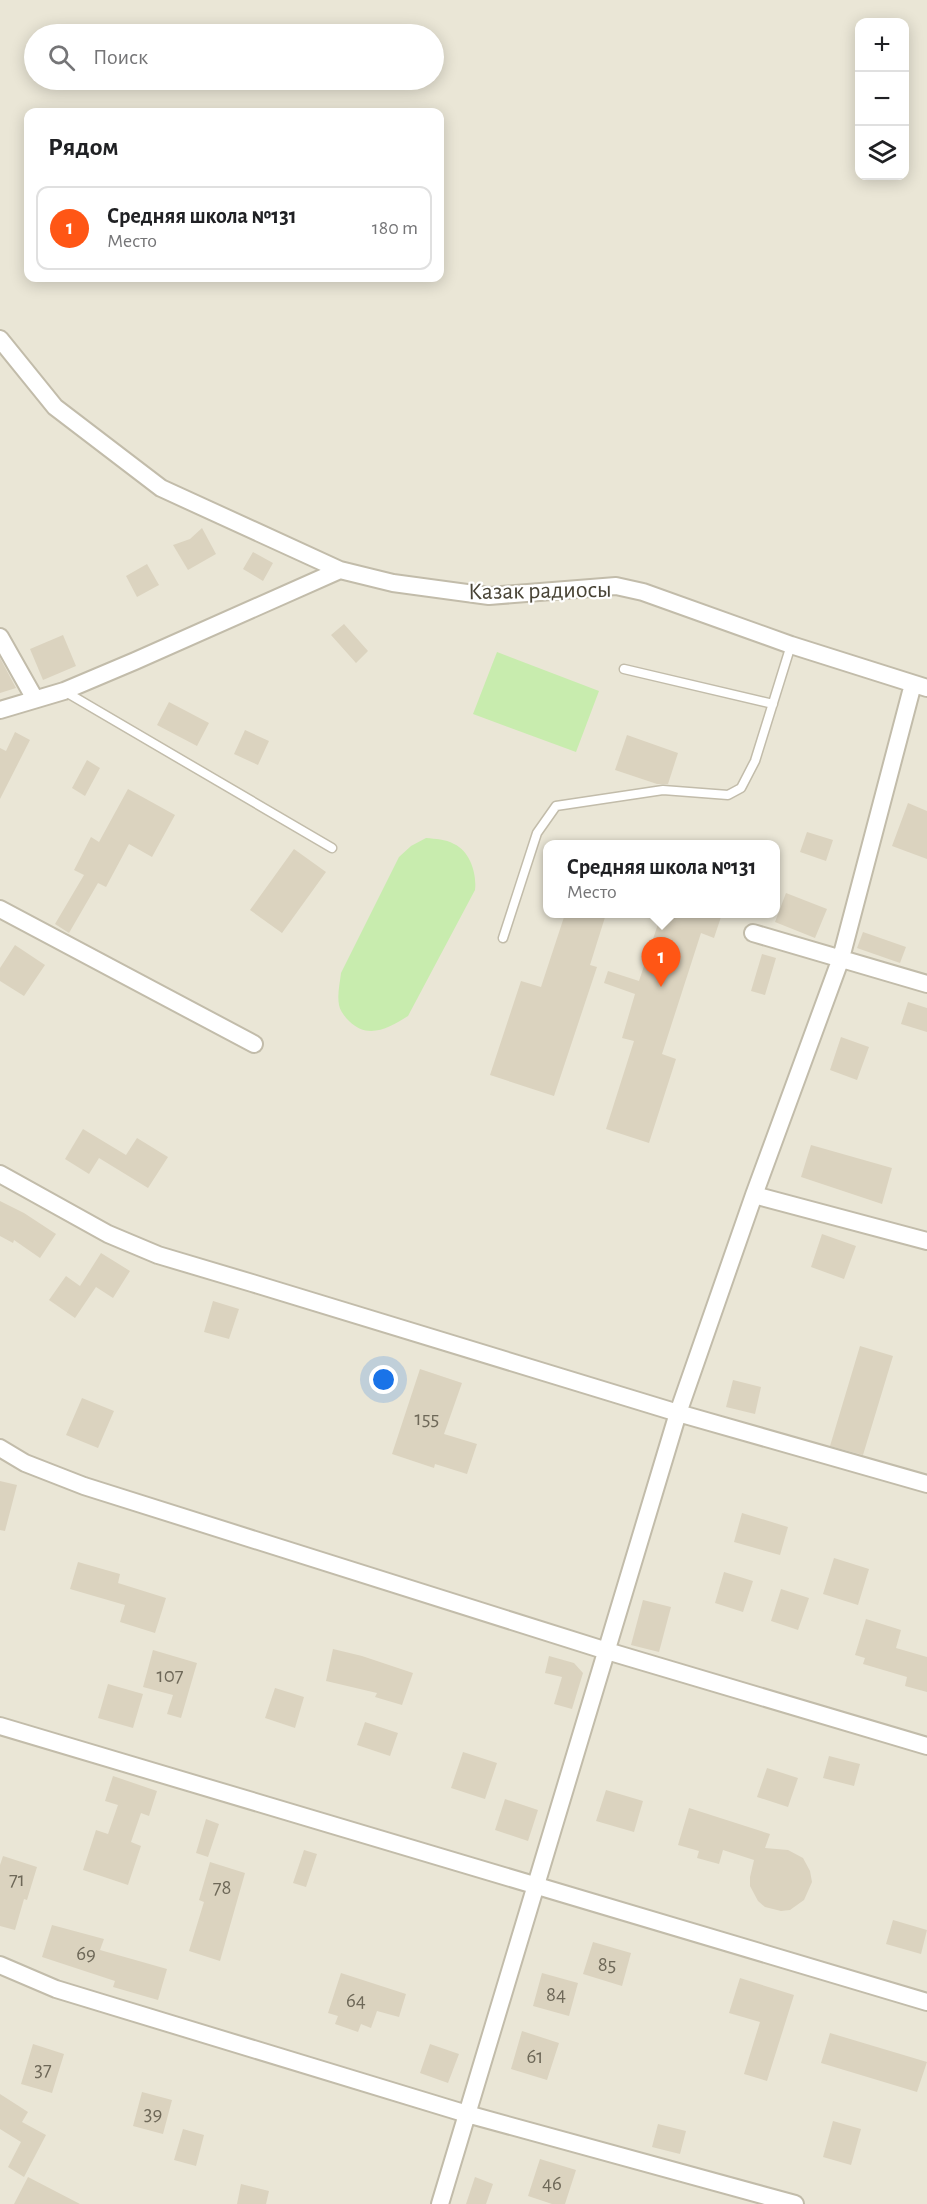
<!DOCTYPE html>
<html lang="ru">
<head>
<meta charset="utf-8">
<style>
	:root { --surface:#fff; --page:#f2f2f2; --text:#202124; --muted:#757577; --line:#e0e0e0; --accent:#ff5615 }
	body { margin:0; font-family:"Alegreya Sans",sans-serif; background:var(--page); color:var(--text) }
	.controls { position:absolute; right:18px; top:18px; display:grid; overflow:hidden; border-radius:12px; box-shadow:0 3px 15px #0003 }
	.controls button { width:54px; height:54px; display:grid; place-items:center; padding:0; border:0; border-bottom:2px solid var(--line); background:var(--surface); color:var(--text); font:30px sans-serif }
	.you { position:absolute; left:384px; top:1380px; width:21px; height:21px; margin:-15px; border:4px solid #fff; border-radius:50%; background:#1a73e8; box-shadow:0 0 0 9px #1a73e833 }
	.badge { display:grid; place-items:center; width:39px; height:39px; border-radius:50%; background:var(--accent); color:#fff; font-size:20px; font-weight:700 }
	.pin { position:absolute; translate:-50% -50px; filter:drop-shadow(0 2px 3px #0008) }
	.pin::after { content:''; position:absolute; top:32px; width:21px; height:18px; background:inherit; clip-path:polygon(0 0,100% 0,50% 100%) }
	.popup { position:absolute; left:543px; top:840px; width:237px; height:78px; box-sizing:border-box; display:grid; place-content:center; border-radius:12px; background:var(--surface); filter:drop-shadow(0 2px 4px #0005); font-size:20px; white-space:nowrap; color:var(--muted) }
	.popup b { font-size:22px; color:var(--text) }
	.popup::after { content:''; position:absolute; left:50%; top:100%; margin-left:-12px; border:12px solid transparent; border-top-color:var(--surface) }
	.list { margin:0; padding:0; list-style:none }
	h2 { display:flex; justify-content:space-between; align-items:center; height:78px; margin:0; padding:0 24px; font-size:26px }
	h2 small { font-size:20px; font-weight:400; color:var(--muted) }
	.list li { display:grid; grid-template-columns:39px 1fr auto; gap:18px; align-items:center; box-sizing:border-box; height:84px; margin:0 12px 12px; padding:0 12px; border:2px solid var(--line); border-radius:12px }
	.list b { display:block; font-size:22px; white-space:nowrap }
	.list p { margin:0; font-size:20px; white-space:nowrap; color:var(--muted) }
	.list em { font-size:20px; font-style:normal; color:var(--muted) }
	.icon { flex:none; width:33px; height:33px; fill:none; stroke:currentColor; stroke-width:2; stroke-linecap:round; stroke-linejoin:round }
	.map { position:relative; flex:none; width:927px; height:2204px; overflow:hidden }
	.search { position:absolute; background:var(--surface); box-shadow:0 3px 15px #0003; left:24px; top:24px; width:420px; height:66px; display:flex; align-items:center; gap:15px; box-sizing:border-box; padding:0 21px; border-radius:33px; color:var(--muted); font-size:22px }
	.panel { position:absolute; background:var(--surface); box-shadow:0 3px 15px #0003; left:24px; top:108px; width:420px; height:174px; border-radius:12px }
	.map>svg:first-child { display:block }
</style>
</head>
<body>
<div class="map">
<svg width="927" height="2204" viewBox="0 0 927 2204">
	<rect width="100%" height="100%" fill="#f5f3e8"/>
	<path fill="#eae6d6" fill-rule="evenodd" d="M 0,0 L 927,0 L 927,2204 L 0,2204 ZM 860,22 L 904,22 L 904,176 L 860,176 ZM 34,34 L 434,34 L 434,80 L 34,80 ZM 28,112 L 440,112 L 440,278 L 28,278 ZM 547,844 L 775,844 L 775,914 L 547,914 Z"/>
	<path fill="#c8ecae" d="M 497,652 L 599,691 L 576,752 L 473,714 Z
		M 426,838 C 436,839 445,839 454,844 C 470,851 477,874 475,890 L 408,1016 C 389,1028 368,1040 349,1021 C 345,1017 340,1011 339,1005 C 337,994 340,983 341,973 L 399,857 L 411,846 Z"/>
	<path fill="#dbd3bf" d="M 202,528 L 216,554 L 188,570 L 173,545 L 190,539 Z
		M 253,552 L 273,563 L 263,581 L 243,569 Z
		M 147,564 L 159,585 L 137,597 L 126,576 Z
		M 344,624 L 368,651 L 356,663 L 331,635 Z
		M 63,635 L 76,666 L 43,680 L 30,649 Z
		M 0,658 L 16,688 L 0,693 Z
		M 169,702 L 209,723 L 197,746 L 157,725 Z
		M 245,730 L 269,741 L 258,765 L 234,754 Z
		M 15,732 L 30,740 L 0,799 L 0,748 L 6,751 Z
		M 627,735 L 678,753 L 668,784 L 657,784 L 615,770 Z
		M 87,760 L 100,768 L 85,796 L 72,788 Z
		M 128,789 L 175,815 L 152,857 L 129,844 L 106,887 L 98,883 L 69,933 L 55,924 L 84,875 L 74,870 L 91,837 L 99,842 Z
		M 908,803 L 927,811 L 927,859 L 892,846 Z
		M 807,832 L 833,840 L 826,861 L 800,852 Z
		M 294,849 L 326,872 L 282,933 L 250,910 Z
		M 786,893 L 827,909 L 815,938 L 775,922 Z
		M 565,914 L 606,914 L 590,965 L 597,967 L 554,1096 L 490,1075 L 521,981 L 541,987 Z
		M 673,914 L 722,914 L 714,938 L 701,933 L 662,1054 L 676,1059 L 649,1143 L 606,1129 L 634,1041 L 622,1038 L 635,994 L 604,983 L 608,971 L 639,981 L 660,918 L 671,921 Z
		M 863,932 L 906,947 L 900,963 L 857,948 Z
		M 15,945 L 45,965 L 24,996 L 0,981 L 0,968 Z
		M 762,954 L 776,958 L 765,995 L 751,991 Z
		M 908,1002 L 927,1008 L 927,1032 L 901,1024 Z
		M 841,1037 L 869,1047 L 857,1080 L 830,1070 Z
		M 83,1129 L 126,1155 L 137,1138 L 168,1157 L 148,1188 L 99,1158 L 89,1174 L 65,1159 Z
		M 811,1145 L 892,1168 L 882,1204 L 801,1177 Z
		M 0,1201 L 24,1213 L 56,1234 L 40,1258 L 14,1240 L 13,1243 L 0,1236 Z
		M 822,1234 L 856,1246 L 844,1279 L 811,1267 Z
		M 101,1253 L 130,1271 L 113,1298 L 96,1287 L 75,1318 L 49,1300 L 66,1276 L 80,1286 Z
		M 213,1301 L 239,1309 L 229,1339 L 204,1332 Z
		M 860,1346 L 893,1356 L 863,1455 L 830,1446 Z
		M 420,1369 L 462,1383 L 444,1434 L 477,1444 L 467,1474 L 435,1464 L 434,1468 L 392,1454 Z
		M 733,1380 L 761,1387 L 755,1414 L 726,1407 Z
		M 82,1398 L 114,1411 L 98,1448 L 66,1435 Z
		M 0,1481 L 17,1485 L 5,1531 L 0,1530 Z
		M 742,1513 L 788,1527 L 780,1555 L 734,1542 Z
		M 834,1558 L 869,1569 L 858,1605 L 823,1594 Z
		M 78,1562 L 120,1574 L 118,1583 L 166,1598 L 155,1633 L 120,1622 L 125,1605 L 70,1589 Z
		M 724,1572 L 753,1581 L 743,1612 L 715,1603 Z
		M 781,1589 L 809,1598 L 798,1630 L 771,1621 Z
		M 643,1600 L 671,1607 L 659,1652 L 631,1645 Z
		M 866,1619 L 901,1630 L 896,1648 L 927,1657 L 927,1692 L 905,1686 L 907,1677 L 863,1664 L 865,1658 L 855,1655 Z
		M 333,1649 L 362,1656 L 413,1673 L 402,1705 L 375,1697 L 377,1693 L 326,1681 Z
		M 153,1650 L 197,1663 L 181,1718 L 167,1714 L 173,1695 L 143,1687 Z
		M 549,1656 L 574,1663 L 583,1673 L 572,1709 L 554,1704 L 562,1677 L 545,1673 Z
		M 108,1684 L 143,1694 L 133,1728 L 98,1718 Z
		M 275,1688 L 304,1697 L 295,1728 L 265,1718 Z
		M 365,1722 L 398,1733 L 390,1756 L 357,1745 Z
		M 463,1752 L 497,1763 L 485,1799 L 451,1788 Z
		M 829,1756 L 860,1764 L 854,1786 L 823,1778 Z
		M 767,1768 L 798,1778 L 788,1807 L 757,1797 Z
		M 113,1776 L 157,1791 L 149,1816 L 141,1813 L 131,1842 L 141,1846 L 128,1885 L 83,1870 L 96,1830 L 108,1834 L 118,1805 L 105,1801 Z
		M 606,1790 L 643,1801 L 634,1832 L 596,1821 Z
		M 505,1799 L 538,1810 L 528,1841 L 495,1830 Z
		M 689,1808 L 770,1834 L 765,1848 L 788,1850 L 803,1858 L 810,1871 L 812,1882 L 804,1900 L 790,1910 L 781,1911 L 765,1907 L 758,1901 L 750,1886 L 750,1877 L 754,1860 L 723,1850 L 719,1864 L 697,1858 L 699,1851 L 678,1845 Z
		M 206,1819 L 219,1824 L 208,1857 L 196,1853 Z
		M 304,1850 L 317,1854 L 306,1887 L 293,1883 Z
		M 3,1856 L 37,1867 L 27,1900 L 24,1899 L 15,1930 L 0,1926 L 0,1865 Z
		M 210,1862 L 245,1873 L 220,1961 L 189,1951 L 204,1902 L 199,1900 Z
		M 893,1920 L 927,1930 L 921,1954 L 886,1944 Z
		M 52,1925 L 104,1939 L 100,1950 L 167,1969 L 158,2000 L 113,1987 L 115,1981 L 42,1957 Z
		M 593,1942 L 631,1953 L 622,1986 L 583,1974 Z
		M 341,1973 L 406,1994 L 399,2017 L 377,2011 L 371,2028 L 361,2024 L 358,2032 L 335,2024 L 338,2016 L 328,2013 Z
		M 542,1973 L 578,1983 L 569,2016 L 533,2006 Z
		M 740,1978 L 794,1995 L 767,2081 L 744,2074 L 760,2022 L 729,2013 Z
		M 522,2031 L 559,2043 L 547,2080 L 511,2069 Z
		M 830,2033 L 927,2062 L 917,2092 L 821,2063 Z
		M 33,2044 L 64,2054 L 52,2093 L 21,2084 Z
		M 430,2044 L 459,2054 L 448,2083 L 420,2073 Z
		M 142,2092 L 172,2100 L 163,2134 L 133,2126 Z
		M 0,2094 L 28,2112 L 22,2122 L 46,2135 L 24,2177 L 8,2167 L 21,2142 L 0,2129 Z
		M 833,2121 L 861,2129 L 851,2165 L 823,2157 Z
		M 658,2124 L 686,2131 L 680,2154 L 652,2147 Z
		M 183,2129 L 204,2135 L 196,2166 L 174,2160 Z
		M 540,2159 L 576,2170 L 565,2204 L 552,2204 L 528,2196 Z
		M 28,2177 L 80,2204 L 14,2204 Z
		M 475,2177 L 493,2184 L 486,2204 L 466,2204 Z
		M 241,2184 L 269,2191 L 266,2204 L 237,2204 Z"/>
	<g fill="none" stroke-linecap="round" stroke-linejoin="round">
		<defs>
			<path id="service" d="M 624,669 L 773,704
				M 64,691 L 332,848
				M 503,938 L 537,833 L 556,806 L 663,790 L 728,795 L 741,788 L 755,761 L 791,645"/>
			<path id="minor" d="M 0,339 L 55,407 L 161,488 L 340,570 L 393,583 L 489,596 L 616,586 L 643,592 L 791,645 L 927,688
				M 0,637 L 35,699
				M 0,710 L 64,691 L 135,661 L 340,570
				M 0,909 L 254,1044
				M 753,933 L 927,984
				M 0,1174 L 108,1234 L 158,1255 L 252,1283 L 678,1413 L 927,1484
				M 754,1195 L 927,1241
				M 0,1448 L 25,1463 L 84,1486 L 607,1651 L 927,1746
				M 0,1726 L 927,2002
				M 0,1965 L 56,1989 L 467,2114 L 795,2204
				M 440,2204 L 678,1413 L 754,1195 L 841,958 L 913,684"/>
		</defs>
		<use href="#service" stroke="#c2bcaa" stroke-width="11"/>
		<use href="#minor" stroke="#c2bcaa" stroke-width="20"/>
		<use href="#service" stroke="#fff" stroke-width="8"/>
		<use href="#minor" stroke="#fff" stroke-width="16"/>
	</g>
	<g text-anchor="middle" stroke-width="4.5" stroke-linejoin="round" paint-order="stroke">
		<g font-size="21" fill="#6e6858">
			<text x="427" y="1425">155</text>
			<text x="170" y="1682">107</text>
			<text x="17" y="1886">71</text>
			<text x="222" y="1894">78</text>
			<text x="86" y="1960">69</text>
			<text x="607" y="1971">85</text>
			<text x="556" y="2001">84</text>
			<text x="356" y="2007">64</text>
			<text x="535" y="2063">61</text>
			<text x="43" y="2076">37</text>
			<text x="153" y="2120">39</text>
			<text x="552" y="2190">46</text>
		</g>
		<g font-size="24" fill="#494436" stroke="#fff">
			<text transform="translate(540 590) rotate(-1)" y="8">Казак радиосы</text>
		</g>
	</g>
</svg>
<div class="controls">
<button>+</button>
<button>−</button>
<button><svg class="icon" aria-label="layers" viewBox="0 0 24 24"><path d="M12 4l9 5-9 5-9-5zM3 14l9 5 9-5"/></svg></button>
</div>
<div class="you"></div>
<div class="pin badge" style="left:661px;top:987px">1</div>
<div class="popup"><b>Средняя школа №131</b>Место</div>
<div class="search"><svg class="icon" aria-label="search" viewBox="0 0 24 24"><circle cx="10" cy="10" r="6"/><path d="M15 15l6 6"/></svg>Поиск</div>
<section class="panel">
<h2>Рядом<small></small></h2>
<ul class="list">
<li><span class="badge">1</span><div><b>Средняя школа №131</b><p>Место</p></div><em>180 m</em></li>
</ul>
</section>
</div>
</body>
</html>
